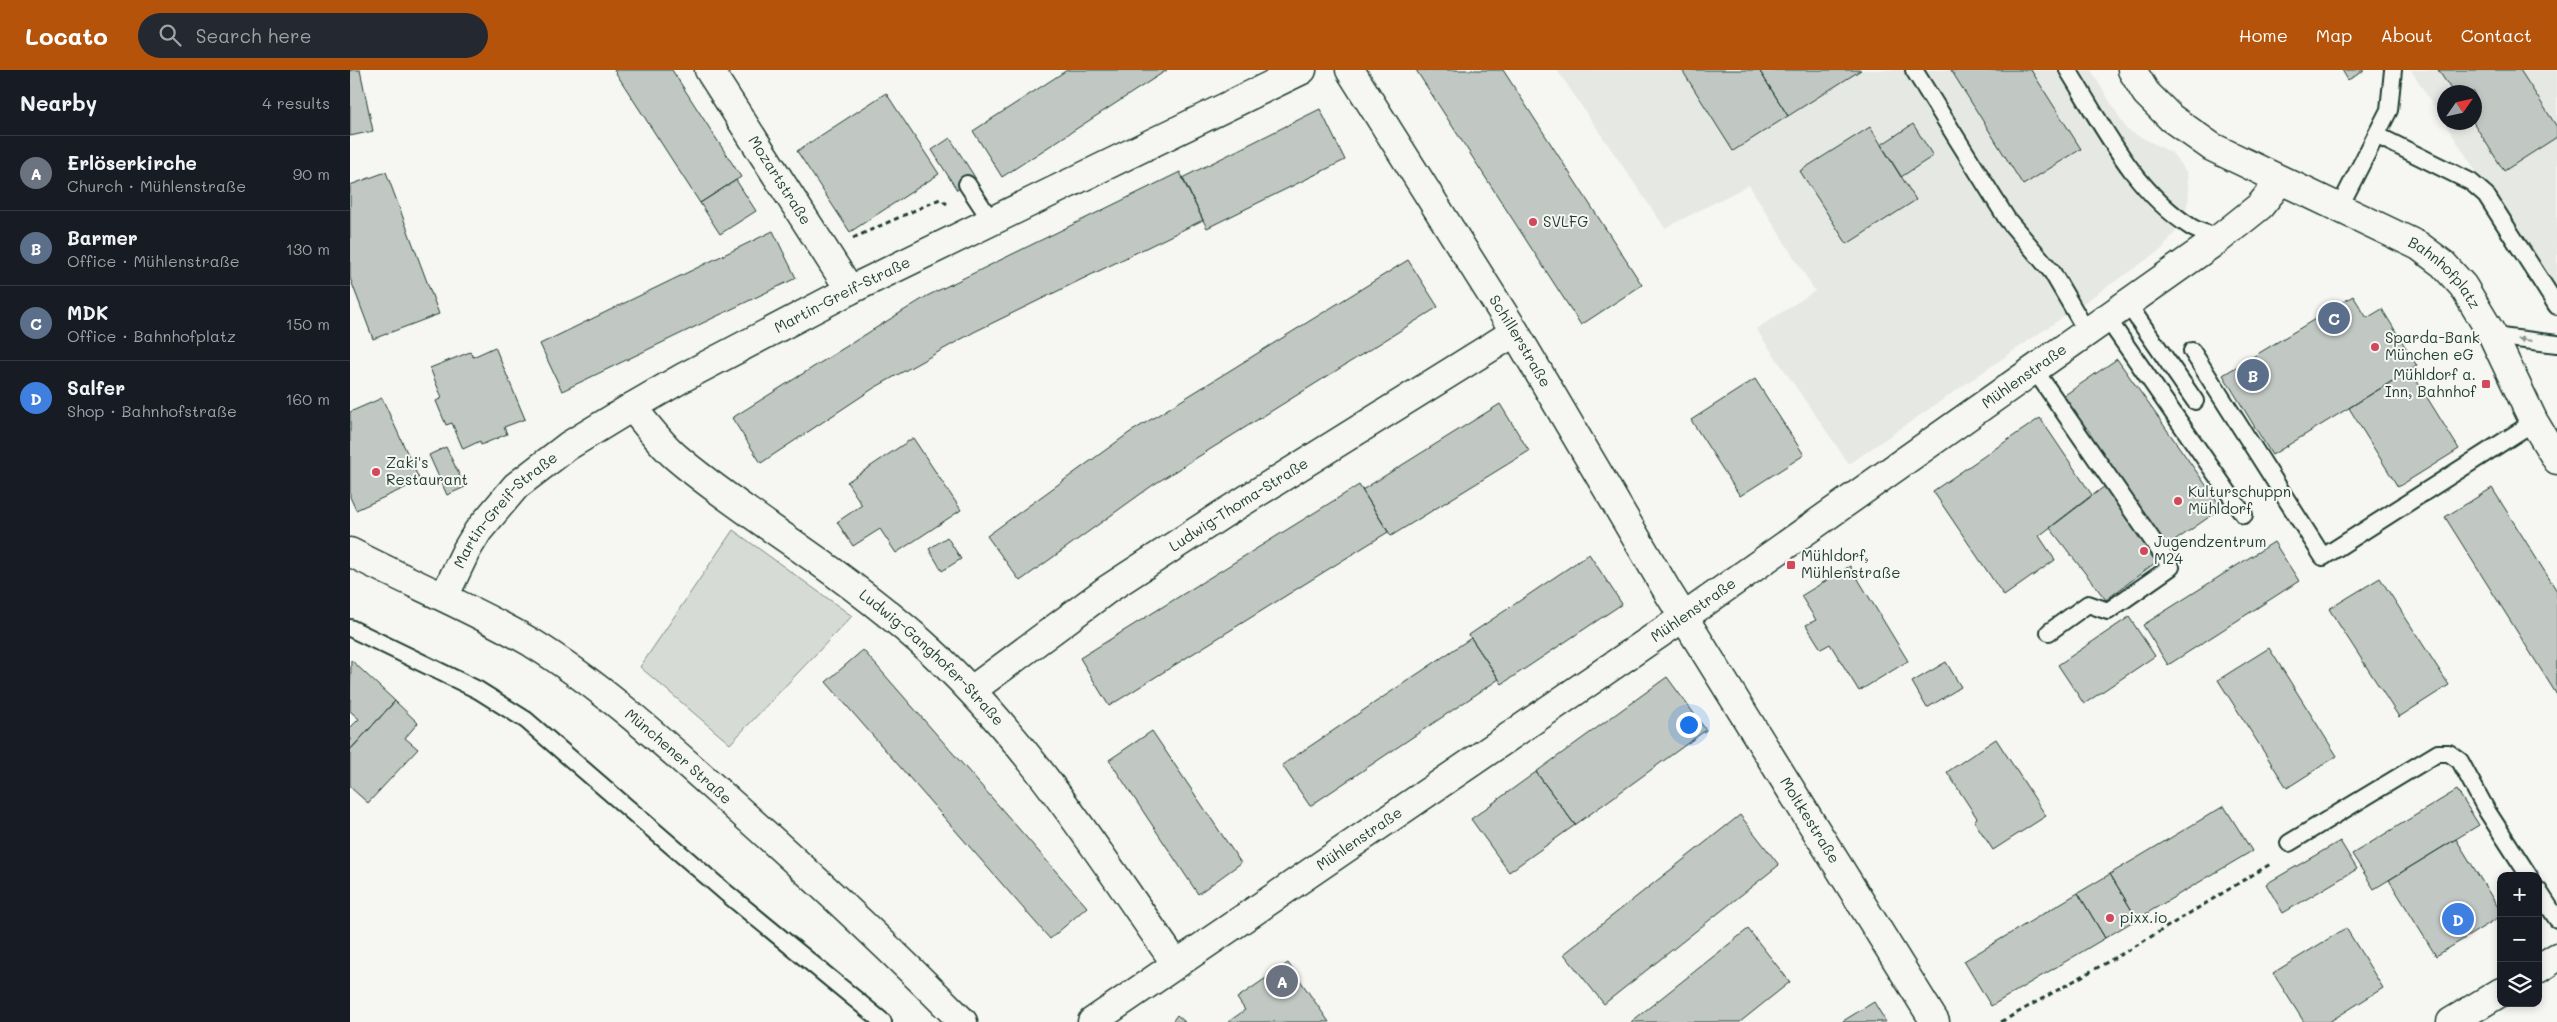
<!DOCTYPE html>
<html lang="en">
<head>
<meta charset="utf-8">
<style>
	:root { --surface:#171b24; --page:#242831; --text:#f1f3f6; --muted:#9ea1a6; --line:#363941; --accent:#b45309 }
	body { margin:0; font-family:Mali,sans-serif; background:var(--page); color:var(--text) }
	.controls { position:absolute; right:15px; bottom:15px; display:grid; overflow:hidden; border-radius:10px; box-shadow:0 2px 8px #0003 }
	.controls button { width:45px; height:45px; display:grid; place-items:center; padding:0; border:0; border-bottom:1px solid var(--line); background:var(--surface); color:var(--text); font:25px sans-serif }
	.compass { position:absolute; left:2087px; top:15px; width:45px; height:45px; border-radius:50%; background:var(--surface); box-shadow:0 2px 8px #0003; rotate:56deg }
	.you { position:absolute; left:1338px; top:654px; width:18px; height:18px; margin:-12px; border:4px solid #fff; border-radius:50%; background:#1a73e8; box-shadow:0 0 0 8px #1a73e833 }
	.badge { display:grid; place-items:center; width:32px; height:32px; border-radius:50%; background:var(--accent); color:#fff; font-size:16px; font-weight:700 }
	.pin { position:absolute; translate:-50% -50%; border:2px solid #fff; box-shadow:0 1px 5px #0006 }
	.list { margin:0; padding:0; list-style:none }
	h2 { display:flex; justify-content:space-between; align-items:center; height:65px; margin:0; padding:0 20px; font-size:21px }
	h2 small { font-size:16px; font-weight:400; color:var(--muted) }
	.list li { display:grid; grid-template-columns:32px 1fr auto; gap:15px; align-items:center; box-sizing:border-box; height:75px; padding:0 20px; border-top:1px solid var(--line) }
	.list b { display:block; font-size:19px; white-space:nowrap }
	.list p { margin:0; font-size:16px; white-space:nowrap; color:var(--muted) }
	.list em { font-size:16px; font-style:normal; color:var(--muted) }
	.icon { flex:none; width:28px; height:28px; fill:none; stroke:currentColor; stroke-width:2; stroke-linecap:round; stroke-linejoin:round }
	.map { position:relative; flex:none; width:2207px; height:952px; overflow:hidden }
	header { display:flex; align-items:center; gap:30px; box-sizing:border-box; height:70px; padding:0 25px; background:var(--accent); color:#fff }
	header strong { font-size:24px }
	nav { display:flex; gap:28px; margin-inline-start:auto; font-size:18px }
	.search { width:350px; height:45px; background:var(--page); display:flex; align-items:center; gap:12px; box-sizing:border-box; padding:0 18px; border-radius:28px; color:var(--muted); font-size:19px }
	main { display:flex }
	aside { flex:1; background:var(--surface) }
	.map>svg:first-child { display:block }
</style>
</head>
<body>
<header>
<strong>Locato</strong>
<div class="search"><svg class="icon" aria-label="search" viewBox="0 0 24 24"><circle cx="10" cy="10" r="6"/><path d="M15 15l6 6"/></svg>Search here</div>
<nav><a>Home</a><a>Map</a><a>About</a><a>Contact</a></nav>
</header>
<main>
<aside>
<h2>Nearby<small>4 results</small></h2>
<ul class="list">
<li><span class="badge" style="background:#6b7280">A</span><div><b>Erlöserkirche</b><p>Church · Mühlenstraße</p></div><em>90 m</em></li>
<li><span class="badge" style="background:#5c6f8a">B</span><div><b>Barmer</b><p>Office · Mühlenstraße</p></div><em>130 m</em></li>
<li><span class="badge" style="background:#5c6f8a">C</span><div><b>MDK</b><p>Office · Bahnhofplatz</p></div><em>150 m</em></li>
<li><span class="badge" style="background:#3f7fe0">D</span><div><b>Salfer</b><p>Shop · Bahnhofstraße</p></div><em>160 m</em></li>
</ul>
</aside>
<div class="map">
<svg width="2207" height="952" viewBox="0 0 2207 952">
	<rect width="100%" height="100%" fill="#f6f6f2"/>
	<filter id="ink" filterUnits="userSpaceOnUse"><feTurbulence type="fractalNoise" baseFrequency=".02" numOctaves="2"/><feDisplacementMap in="SourceGraphic" scale="10" xChannelSelector="R" yChannelSelector="G"/><feConvolveMatrix kernelMatrix="1 2 1 2 8 2 1 2 1" color-interpolation-filters="sRGB"/></filter>
	<g filter="url(#ink)">
		<path fill="#e6e8e4" d="M 1207,0 L 1741,0 L 1777,60 L 1822,83 L 1837,103 L 1839,127 L 1833,152 L 1812,179 L 1499,394 L 1406,259 L 1465,221 L 1399,115 L 1315,158 Z
			M 2061,0 L 2207,0 L 2207,227 L 2095,53 L 2124,52 L 2124,22 L 2094,22 L 2094,52 Z"/>
		<path fill="#d6dbd6" stroke="#7a8c85" d="M 383,460 L 502,546 L 380,674 L 290,597 Z"/>
		<path fill="#c1c8c3" stroke="#1f3d34" d="M 0,0 L 10,0 L 23,61 L 0,66 Z
			M 264,0 L 322,0 L 391,107 L 350,133 Z
			M 717,0 L 817,0 L 652,107 L 623,61 Z
			M 1066,0 L 1153,0 L 1292,215 L 1231,255 Z
			M 1332,0 L 1409,0 L 1438,46 L 1383,81 Z
			M 1409,0 L 1511,0 L 1438,46 Z
			M 1601,0 L 1681,0 L 1731,79 L 1673,115 Z
			M 1992,0 L 2014,0 L 2014,1 L 1998,10 Z
			M 2088,0 L 2170,0 L 2207,57 L 2207,67 L 2154,101 L 2123,52 L 2124,52 L 2124,22 L 2103,22 Z
			M 536,23 L 589,104 L 500,162 L 447,81 Z
			M 970,39 L 995,90 L 857,158 L 832,108 Z
			M 1563,54 L 1583,86 L 1551,107 L 1531,75 Z
			M 1520,57 L 1566,130 L 1497,174 L 1450,101 Z
			M 600,68 L 626,109 L 607,120 L 582,80 Z
			M 36,102 L 89,244 L 23,269 L 0,208 L 0,115 Z
			M 830,102 L 853,150 L 624,262 L 524,318 L 411,393 L 382,348 L 577,226 Z
			M 386,110 L 406,141 L 370,164 L 350,133 Z
			M 423,161 L 446,208 L 212,321 L 190,274 Z
			M 1058,190 L 1088,237 L 803,415 L 670,511 L 637,466 L 779,363 Z
			M 2003,226 L 2017,248 L 2032,239 L 2067,296 L 1922,385 L 1873,305 Z
			M 145,277 L 175,349 L 154,357 L 157,364 L 131,375 L 130,371 L 113,379 L 102,353 L 96,355 L 86,331 L 92,328 L 80,298 L 120,282 L 123,287 Z
			M 1767,289 L 1872,438 L 1816,477 L 1712,327 Z
			M 2060,300 L 2109,379 L 2048,417 L 1999,338 Z
			M 1405,309 L 1454,385 L 1390,426 L 1341,350 Z
			M 32,328 L 70,411 L 6,440 L 0,427 L 0,342 Z
			M 1150,334 L 1179,381 L 1041,466 L 1012,420 Z
			M 1690,348 L 1742,425 L 1689,466 L 1705,490 L 1654,526 L 1583,421 Z
			M 563,368 L 611,440 L 546,483 L 530,459 L 503,476 L 487,452 L 512,435 L 497,412 Z
			M 96,377 L 115,417 L 97,425 L 79,385 Z
			M 1009,415 L 1038,462 L 759,636 L 730,588 Z
			M 1755,416 L 1810,489 L 1756,530 L 1700,458 Z
			M 2142,418 L 2207,521 L 2207,625 L 2095,447 Z
			M 597,467 L 611,489 L 592,501 L 579,479 Z
			M 1924,472 L 1949,511 L 1818,595 L 1793,555 Z
			M 1239,484 L 1272,534 L 1152,614 L 1119,565 Z
			M 1500,496 L 1558,591 L 1509,621 L 1480,574 L 1471,579 L 1456,555 L 1466,550 L 1451,526 Z
			M 2030,508 L 2099,615 L 2049,647 L 1979,539 Z
			M 1779,547 L 1805,586 L 1734,634 L 1708,595 Z
			M 1121,568 L 1149,609 L 960,736 L 932,695 Z
			M 1919,578 L 1987,686 L 1937,718 L 1868,610 Z
			M 513,580 L 737,837 L 700,869 L 476,612 Z
			M 1,590 L 45,631 L 0,680 L 0,658 L 9,649 L 0,641 Z
			M 1596,592 L 1611,617 L 1577,638 L 1562,612 Z
			M 1317,607 L 1356,660 L 1225,755 L 1186,702 Z
			M 45,631 L 68,653 L 55,668 L 68,679 L 18,733 L 0,717 L 0,680 Z
			M 802,661 L 891,793 L 848,824 L 759,690 Z
			M 1646,669 L 1696,746 L 1643,780 L 1624,751 L 1627,748 L 1597,702 Z
			M 1186,702 L 1225,755 L 1159,802 L 1121,749 Z
			M 2107,720 L 2129,755 L 2024,819 L 2002,784 Z
			M 1874,736 L 1902,781 L 1787,849 L 1760,804 Z
			M 1390,745 L 1429,795 L 1254,934 L 1214,884 Z
			M 2106,769 L 2151,842 L 2151,846 L 2086,886 L 2039,810 Z
			M 1990,771 L 2007,799 L 1933,843 L 1916,814 Z
			M 1760,804 L 1787,849 L 1755,868 L 1728,823 Z
			M 1728,823 L 1755,868 L 1641,936 L 1614,891 Z
			M 1996,858 L 2033,918 L 1979,952 L 1954,952 L 1923,903 Z
			M 1398,859 L 1440,912 L 1390,952 L 1281,952 Z
			M 938,893 L 979,952 L 878,952 L 895,940 L 887,928 Z
			M 1524,932 L 1536,952 L 1493,952 L 1493,951 Z
			M 827,945 L 835,952 L 822,952 Z"/>
		<g fill="none" stroke-linecap="round" stroke-linejoin="round">
			<defs>
				<path id="lane" d="M 1564,0 L 1657,149 L 1702,202 L 1737,262
					M 1718,0 C 1753,56 1784,121 1841,157 C 1849,162 1861,165 1870,168
					M 2026,65 L 2121,112 L 2136,125 L 2207,236
					M 617,114 L 642,152
					M 1989,138 L 2039,40 L 2043,0
					M 1777,233 L 1845,331
					M 1757,248 L 1894,445
					M 2143,266 L 2207,274
					M 1842,281 L 1973,487 L 2184,352
					M 1684,299 L 1821,497 L 1758,541 L 1738,534 L 1699,562
					M 0,558 L 128,620 L 176,650 L 375,822 L 533,952
					M 1939,773 L 2088,683 L 2099,683 L 2110,691 L 2137,741 L 2179,806
					M 2188,820 L 2207,849"/>
				<g id="street">
					<path id="s1" d="M 359,0 L 500,220"/>
					<path id="s2" d="M 1000,0 L 1165,262 L 1318,522 L 1585,952"/>
					<path id="s3" d="M 282,337 C 296,354 310,373 326,387 C 356,413 389,435 421,458 C 472,493 522,529 569,570 C 673,662 747,781 826,894"/>
					<path id="s4" d="M 94,527 L 116,481 L 128,461 L 166,416 L 218,376 L 282,337 L 334,307 L 500,220 L 952,0"/>
					<path id="s5" d="M 622,620 L 758,519 L 873,444 L 1165,262"/>
					<path d="M 2188,899 L 2207,887"/>
					<path id="s6" d="M 742,952 L 1334,547 L 1870,168 L 1910,136 L 1930,111"/>
					<path d="M 2101,952 L 2151,922"/>
				</g>
				<g id="secondary">
					<path id="s7" d="M 1782,0 L 1796,23 L 1821,48 L 1862,77 L 2069,176 L 2093,194 L 2113,216 L 2143,266 L 2184,352 L 2207,390"/>
					<path id="s8" d="M 0,482 C 60,513 124,539 182,573 C 250,615 312,671 371,724 C 454,798 535,873 613,952"/>
				</g>
			</defs>
			<use href="#lane" stroke="#1f3d34" stroke-width="20"/>
			<use href="#street" stroke="#1f3d34" stroke-width="31"/>
			<use href="#secondary" stroke="#1f3d34" stroke-width="31"/>
			<path stroke="#1f3d34" stroke-width="3" stroke-dasharray="5 4" stroke-linecap="butt" d="M 503,168 L 590,129 L 597,134
				M 1651,952 L 1784,877 L 1922,793"/>
			<use href="#lane" stroke="#f6f6f2" stroke-width="16"/>
			<use href="#street" stroke="#f6f6f2" stroke-width="28"/>
			<use href="#secondary" stroke="#f6f6f2" stroke-width="28"/>
		</g>
		<defs><path id="oneway-solid" d="M-6-.8H1V-3.2L6.5 0L1 3.2V.8H-6Z" transform="scale(1.25)"/></defs>
		<use fill="#8a9a93" href="#oneway-solid" transform="translate(2175 270) rotate(-173)"/>
	</g>
	<g fill="#d1495b" stroke="#f6f6f2" stroke-width="2">
		<circle cx="1183" cy="152" r="5"/>
		<circle cx="2025" cy="277" r="5"/>
		<rect x="2131" y="309" width="10" height="10" rx="2.5"/>
		<circle cx="26" cy="402" r="5"/>
		<circle cx="1828" cy="431" r="5"/>
		<circle cx="1794" cy="481" r="5"/>
		<rect x="1436" y="490" width="10" height="10" rx="2.5"/>
		<circle cx="1760" cy="848" r="5"/>
	</g>
	<g text-anchor="middle" stroke-width="4" stroke-linejoin="round" paint-order="stroke">
		<g font-size="15" fill="#1f3d34" stroke="#f6f6f2">
			<text dy="5" stroke="none"><textPath href="#s1" startOffset="131">Mozartstraße</textPath></text>
			<text dy="5" stroke="none"><textPath href="#s7" startOffset="379">Bahnhofplatz</textPath></text>
			<text dy="5" stroke="none"><textPath href="#s4" startOffset="512">Martin-Greif-Straße</textPath></text>
			<text dy="5" stroke="none"><textPath href="#s2" startOffset="320">Schillerstraße</textPath></text>
			<text dy="5" stroke="none"><textPath href="#s6" startOffset="1134">Mühlenstraße</textPath></text>
			<text dy="5" stroke="none"><textPath href="#s5" startOffset="325">Ludwig-Thoma-Straße</textPath></text>
			<text dy="5" stroke="none"><textPath href="#s4" startOffset="108">Martin-Greif-Straße</textPath></text>
			<text dy="5" stroke="none"><textPath href="#s6" startOffset="729">Mühlenstraße</textPath></text>
			<text dy="5" stroke="none"><textPath href="#s3" startOffset="392">Ludwig-Ganghofer-Straße</textPath></text>
			<text dy="5" stroke="none"><textPath href="#s8" startOffset="389">Münchener Straße</textPath></text>
			<text dy="5" stroke="none"><textPath href="#s2" startOffset="880">Moltkestraße</textPath></text>
			<text dy="5" stroke="none"><textPath href="#s6" startOffset="324">Mühlenstraße</textPath></text>
		</g>
		<g font-size="15" fill="#1f3d34" stroke="#f6f6f2" text-anchor="start">
			<text x="1193" y="157">SVLFG</text>
			<text x="2035" y="273">Sparda-Bank<tspan x="2035" dy="17">München eG</tspan></text>
			<text x="2126" y="310" text-anchor="end">Mühldorf a.<tspan x="2126" dy="17">Inn, Bahnhof</tspan></text>
			<text x="36" y="398">Zaki's<tspan x="36" dy="17">Restaurant</tspan></text>
			<text x="1838" y="427">Kulturschuppn<tspan x="1838" dy="17">Mühldorf</tspan></text>
			<text x="1804" y="477">Jugendzentrum<tspan x="1804" dy="17">M24</tspan></text>
			<text x="1451" y="491">Mühldorf,<tspan x="1451" dy="17">Mühlenstraße</tspan></text>
			<text x="1770" y="853">pixx.io</text>
		</g>
	</g>
</svg>
<div class="controls">
<button>+</button>
<button>−</button>
<button><svg class="icon" aria-label="layers" viewBox="0 0 24 24"><path d="M12 4l9 5-9 5-9-5zM3 14l9 5 9-5"/></svg></button>
</div>
<svg class="compass" viewBox="-18 -18 36 36"><path d="M0-13l5 13h-10z" fill="#e53935"/><path d="M0 13l5-13h-10z" fill="#9ea1a6"/></svg>
<div class="you"></div>
<div class="pin badge" style="left:932px;top:911px;background:#6b7280">A</div>
<div class="pin badge" style="left:1903px;top:305px;background:#5c6f8a">B</div>
<div class="pin badge" style="left:1984px;top:248px;background:#5c6f8a">C</div>
<div class="pin badge" style="left:2108px;top:849px;background:#3f7fe0">D</div>
</div>
</main>
</body>
</html>
